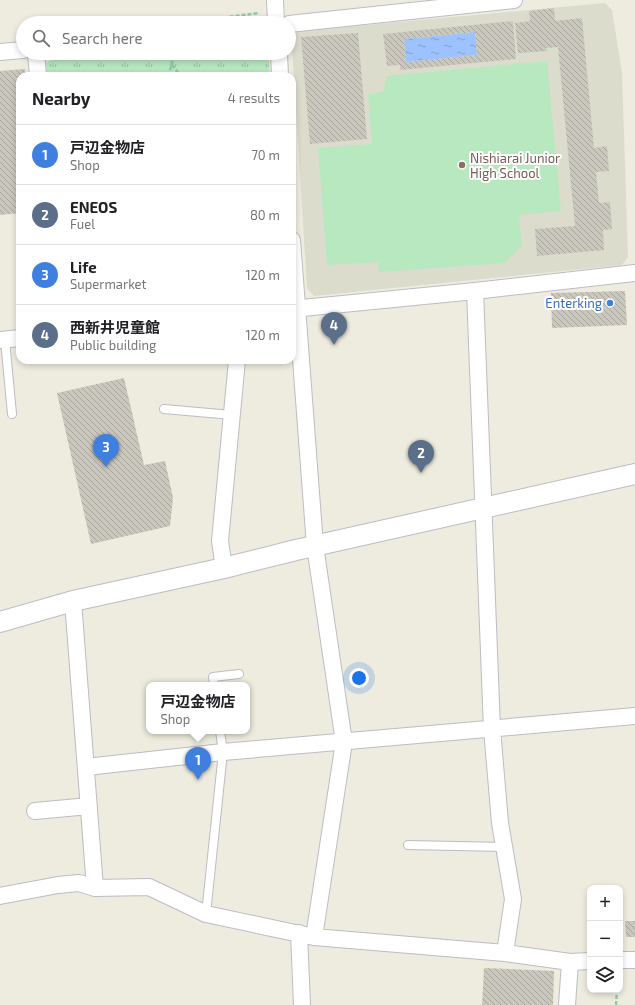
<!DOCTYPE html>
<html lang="en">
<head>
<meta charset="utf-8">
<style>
	:root { --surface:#fff; --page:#f2f2f2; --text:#202124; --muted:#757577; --line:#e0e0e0; --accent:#ea580c }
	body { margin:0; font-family:"Exo 2","Noto Sans JP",sans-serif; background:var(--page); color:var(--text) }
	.controls { position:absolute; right:12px; bottom:12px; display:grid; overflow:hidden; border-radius:8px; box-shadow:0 2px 6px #0003 }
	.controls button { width:36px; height:36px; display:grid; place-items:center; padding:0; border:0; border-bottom:1px solid var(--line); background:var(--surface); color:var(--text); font:20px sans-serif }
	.you { position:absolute; left:359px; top:678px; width:14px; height:14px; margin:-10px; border:3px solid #fff; border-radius:50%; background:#1a73e8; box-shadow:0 0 0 6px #1a73e833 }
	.badge { display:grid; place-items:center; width:26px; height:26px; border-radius:50%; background:var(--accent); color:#fff; font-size:13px; font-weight:700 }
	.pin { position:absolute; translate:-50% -33px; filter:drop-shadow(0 1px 2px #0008) }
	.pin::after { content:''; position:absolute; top:21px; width:14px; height:12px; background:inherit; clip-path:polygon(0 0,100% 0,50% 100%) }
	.popup { position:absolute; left:146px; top:682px; width:104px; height:52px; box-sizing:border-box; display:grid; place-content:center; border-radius:8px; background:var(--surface); filter:drop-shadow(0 1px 3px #0005); font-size:13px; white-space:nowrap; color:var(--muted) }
	.popup b { font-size:15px; color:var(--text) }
	.popup::after { content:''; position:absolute; left:50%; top:100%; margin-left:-8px; border:8px solid transparent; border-top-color:var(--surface) }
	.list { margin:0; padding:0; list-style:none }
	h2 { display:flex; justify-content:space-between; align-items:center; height:52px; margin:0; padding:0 16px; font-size:17px }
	h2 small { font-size:13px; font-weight:400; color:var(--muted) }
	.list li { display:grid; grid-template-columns:26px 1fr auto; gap:12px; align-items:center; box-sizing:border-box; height:60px; padding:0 16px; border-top:1px solid var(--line) }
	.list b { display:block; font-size:15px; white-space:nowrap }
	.list p { margin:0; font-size:13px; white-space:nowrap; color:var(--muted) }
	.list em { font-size:13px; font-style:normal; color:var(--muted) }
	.icon { flex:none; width:22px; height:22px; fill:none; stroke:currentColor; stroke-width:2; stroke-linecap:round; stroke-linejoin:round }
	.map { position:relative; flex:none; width:635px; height:1005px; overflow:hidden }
	.search { position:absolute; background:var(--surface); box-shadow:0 2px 6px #0003; left:16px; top:16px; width:280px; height:44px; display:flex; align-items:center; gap:10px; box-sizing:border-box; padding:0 14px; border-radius:22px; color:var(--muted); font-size:15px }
	.panel { position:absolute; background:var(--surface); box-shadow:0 2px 6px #0003; left:16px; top:72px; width:280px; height:292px; border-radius:12px }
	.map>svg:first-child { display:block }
</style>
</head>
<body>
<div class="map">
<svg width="635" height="1005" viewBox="0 0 635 1005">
	<defs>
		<pattern id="grass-tufts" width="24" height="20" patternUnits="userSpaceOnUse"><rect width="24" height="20" fill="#b7e8c0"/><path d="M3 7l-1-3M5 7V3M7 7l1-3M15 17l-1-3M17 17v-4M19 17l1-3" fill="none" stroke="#98bf9f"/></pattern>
		<pattern id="water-ripples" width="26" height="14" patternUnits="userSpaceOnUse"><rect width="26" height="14" fill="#9cc2ff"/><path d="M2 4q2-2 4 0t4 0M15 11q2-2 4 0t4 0" fill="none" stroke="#82a1d2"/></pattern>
		<pattern id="building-back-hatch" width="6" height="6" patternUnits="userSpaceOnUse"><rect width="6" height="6" fill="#cac8bd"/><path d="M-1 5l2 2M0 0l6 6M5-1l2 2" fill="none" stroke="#a7a59d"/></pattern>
	</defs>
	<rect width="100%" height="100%" fill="#edecde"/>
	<path fill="#dcdccd" d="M 605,3 L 612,10 L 622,73 L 628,257 L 622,265 L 314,296 L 307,288 L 291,32 Z"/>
	<path fill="url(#grass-tufts)" d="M 97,53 L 268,53 L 270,76 L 47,76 L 46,63 L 54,58 Z"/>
	<path fill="#b7e8c0" d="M 547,61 L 561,211 L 519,215 L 522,246 L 504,263 L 379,272 L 378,262 L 327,265 L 318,148 L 372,144 L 368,94 L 383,92 L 387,76 Z"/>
	<path fill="url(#water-ripples)" d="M 475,32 L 477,55 L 406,62 L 404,39 Z"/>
	<path fill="url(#building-back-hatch)" fill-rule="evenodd" d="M 554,8 L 555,21 L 582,18 L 594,148 L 607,146 L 609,171 L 596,172 L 599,203 L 610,202 L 612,229 L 603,230 L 604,250 L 537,256 L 535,229 L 575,226 L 558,47 L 546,48 L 547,51 L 518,53 L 515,23 L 530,21 L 529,11 Z
		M 513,21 L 516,59 L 400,70 L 400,65 L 387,66 L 383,34 ZM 475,32 L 477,55 L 406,62 L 404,39 Z
		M 358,33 L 367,139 L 310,144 L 301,37 Z
		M 25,69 L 26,76 L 20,76 L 20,213 L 0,215 L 0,71 Z
		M 625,291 L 627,325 L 552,328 L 551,293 Z
		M 124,378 L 144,465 L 165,461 L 173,498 L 170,526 L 91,544 L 57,393 Z
		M 625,921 L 635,921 L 635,937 L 626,937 Z
		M 484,968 L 554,971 L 553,1005 L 482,1005 Z"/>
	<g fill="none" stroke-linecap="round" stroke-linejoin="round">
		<defs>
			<path id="service" d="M 5,340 L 12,414
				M 164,409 L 232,415
				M 214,685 L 213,677 L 239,674
				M 408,845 L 505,847
				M 206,914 L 223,752 L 220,731"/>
			<path id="minor" d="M 275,0 L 276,23
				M 289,24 L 514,0
				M 0,52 L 23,50
				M 36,53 L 38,76
				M 279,53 L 280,76
				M 292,240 L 315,546 L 344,742 L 314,937
				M 475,291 L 492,729 L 500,823 L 513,899 L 505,953
				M 292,309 L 475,291 L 635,273
				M 0,340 L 20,338
				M 224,568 L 220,541 L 237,360
				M 73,601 L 95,888
				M 86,767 L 223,752 L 635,716
				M 35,811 L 89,806
				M 0,896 L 58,885 L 79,883 L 95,888 L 149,887 L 206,914 L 314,937 L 505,953 L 570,962 L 590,961
				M 299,933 L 302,1005
				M 620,960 L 635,960
				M 567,1005 L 570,962"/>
			<path id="tertiary" d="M 0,622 L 73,601 L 224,568 L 296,550 L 635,474"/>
		</defs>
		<use href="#service" stroke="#bcbdc4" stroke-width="10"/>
		<use href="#minor" stroke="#bcbdc4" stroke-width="18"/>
		<use href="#tertiary" stroke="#bcbdc4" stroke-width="22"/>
		<path stroke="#90c9aa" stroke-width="2.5" stroke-dasharray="4 2" stroke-linecap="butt" d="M 182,23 L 259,13
			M 172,65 L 181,76
			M 168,76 L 172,64 L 172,53
			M 616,1005 L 617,990"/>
		<use href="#service" stroke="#fff" stroke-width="8"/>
		<use href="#minor" stroke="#fff" stroke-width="16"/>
		<use href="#tertiary" stroke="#fff" stroke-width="20"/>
	</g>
	<circle fill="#8d6e63" stroke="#fff" stroke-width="1.5" cx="462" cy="165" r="4"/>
	<circle fill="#3f7fe0" stroke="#fff" stroke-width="1.5" cx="610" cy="303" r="4"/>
	<g text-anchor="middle" stroke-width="4" stroke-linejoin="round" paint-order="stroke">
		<g font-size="13" fill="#785e54" stroke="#fff" text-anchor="start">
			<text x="470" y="163">Nishiarai Junior<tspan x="470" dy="15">High School</tspan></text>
		</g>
		<g font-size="13" fill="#366cbe" stroke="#fff" text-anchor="end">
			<text x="602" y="308">Enterking</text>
		</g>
	</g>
</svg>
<div class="controls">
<button>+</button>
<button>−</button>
<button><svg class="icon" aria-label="layers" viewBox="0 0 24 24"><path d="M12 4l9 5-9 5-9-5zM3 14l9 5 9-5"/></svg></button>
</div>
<div class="you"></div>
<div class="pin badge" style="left:198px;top:780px;background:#3f7fe0">1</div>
<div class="popup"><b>戸辺金物店</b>Shop</div>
<div class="pin badge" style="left:421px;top:473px;background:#5c6f8a">2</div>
<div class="pin badge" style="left:106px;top:467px;background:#3f7fe0">3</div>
<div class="pin badge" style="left:334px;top:345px;background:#5c6f8a">4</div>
<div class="search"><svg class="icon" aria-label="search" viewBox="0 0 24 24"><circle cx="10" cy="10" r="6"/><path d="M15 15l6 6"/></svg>Search here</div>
<section class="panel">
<h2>Nearby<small>4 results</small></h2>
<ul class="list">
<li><span class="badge" style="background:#3f7fe0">1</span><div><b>戸辺金物店</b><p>Shop</p></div><em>70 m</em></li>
<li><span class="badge" style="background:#5c6f8a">2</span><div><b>ENEOS</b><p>Fuel</p></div><em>80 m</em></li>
<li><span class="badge" style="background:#3f7fe0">3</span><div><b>Life</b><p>Supermarket</p></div><em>120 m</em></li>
<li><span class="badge" style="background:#5c6f8a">4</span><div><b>西新井児童館</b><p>Public building</p></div><em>120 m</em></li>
</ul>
</section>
</div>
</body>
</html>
